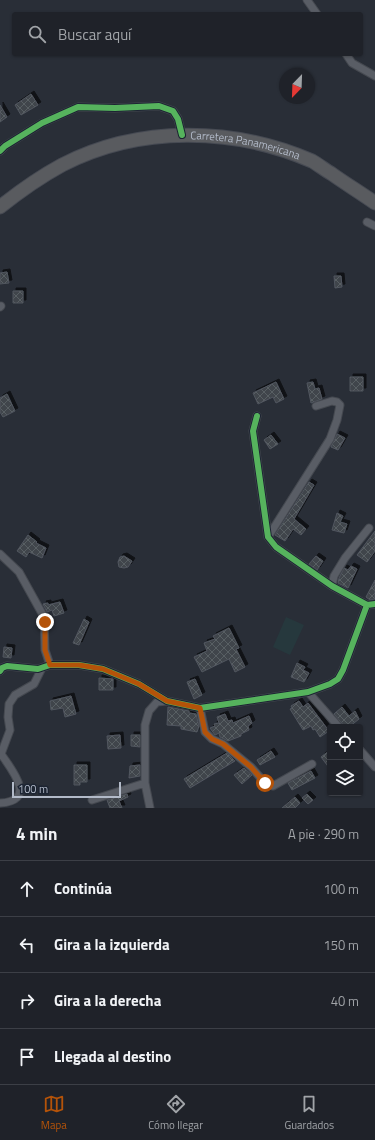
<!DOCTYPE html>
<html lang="es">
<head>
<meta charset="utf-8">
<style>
	:root { --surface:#1f2229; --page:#2c2f35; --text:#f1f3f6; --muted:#a1a4a8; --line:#3c3f46; --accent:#b45309 }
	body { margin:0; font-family:"Titillium Web",sans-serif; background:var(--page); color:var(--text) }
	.controls { position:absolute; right:12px; bottom:12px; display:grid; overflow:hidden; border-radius:4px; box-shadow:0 1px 3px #0004 }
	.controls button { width:36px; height:36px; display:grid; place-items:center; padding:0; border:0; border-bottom:1px solid var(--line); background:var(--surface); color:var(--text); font:20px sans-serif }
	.compass { position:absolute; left:279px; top:68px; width:36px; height:36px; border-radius:50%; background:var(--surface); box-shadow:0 1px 3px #0004; rotate:203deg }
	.scale { position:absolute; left:12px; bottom:10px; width:109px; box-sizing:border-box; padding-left:4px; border:2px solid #b2bac8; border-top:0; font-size:11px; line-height:14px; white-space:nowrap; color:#b2bac8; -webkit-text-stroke:3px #1c2432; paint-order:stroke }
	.stop { position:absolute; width:12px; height:12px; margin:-9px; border:3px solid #b45309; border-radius:50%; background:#fff }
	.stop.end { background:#b45309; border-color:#fff; box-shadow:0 1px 4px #0008 }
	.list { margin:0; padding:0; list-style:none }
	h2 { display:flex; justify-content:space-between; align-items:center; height:52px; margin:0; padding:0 16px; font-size:17px }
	h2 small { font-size:13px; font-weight:400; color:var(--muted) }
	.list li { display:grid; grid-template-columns:26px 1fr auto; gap:12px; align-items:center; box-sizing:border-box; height:56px; padding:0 16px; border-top:1px solid var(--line) }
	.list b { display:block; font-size:15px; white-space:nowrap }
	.list em { font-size:13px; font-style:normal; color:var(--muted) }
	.icon { flex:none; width:22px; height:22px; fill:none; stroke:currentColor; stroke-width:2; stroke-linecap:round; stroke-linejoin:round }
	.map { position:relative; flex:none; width:375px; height:808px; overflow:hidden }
	.search { position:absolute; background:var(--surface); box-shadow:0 1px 3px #0004; left:12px; right:12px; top:12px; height:44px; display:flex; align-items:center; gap:10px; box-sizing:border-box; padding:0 14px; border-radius:4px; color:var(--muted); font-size:15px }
	.sheet { height:276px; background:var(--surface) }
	nav { display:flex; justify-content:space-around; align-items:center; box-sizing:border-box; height:56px; border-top:1px solid var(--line); background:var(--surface); font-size:11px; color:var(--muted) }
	nav a { display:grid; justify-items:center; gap:2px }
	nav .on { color:var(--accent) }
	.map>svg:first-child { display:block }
</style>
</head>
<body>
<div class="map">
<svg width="375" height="808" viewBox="0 0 375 808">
	<defs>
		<pattern id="building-cross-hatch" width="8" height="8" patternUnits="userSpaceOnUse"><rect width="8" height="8" fill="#40454c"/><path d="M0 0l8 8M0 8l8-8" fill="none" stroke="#595e64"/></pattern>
		<filter id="shadow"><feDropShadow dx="3" dy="-3" stdDeviation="0" flood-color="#0009"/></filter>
	</defs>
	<rect width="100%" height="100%" fill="#292e37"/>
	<path fill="#26383d" d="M 286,617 L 304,625 L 290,655 L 273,647 Z"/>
	<path fill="url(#building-cross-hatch)" stroke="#51565f" filter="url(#shadow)" d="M 31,94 L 38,105 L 21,115 L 15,105 Z
		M 0,105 L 7,117 L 0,122 Z
		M 7,272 L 9,283 L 0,284 L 0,273 Z
		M 334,276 L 341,276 L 342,287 L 335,288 Z
		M 13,291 L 23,291 L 23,303 L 13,303 Z
		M 350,377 L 363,377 L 363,391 L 350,391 Z
		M 276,382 L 284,399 L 276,403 L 273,397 L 258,404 L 253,393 Z
		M 313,382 L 315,389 L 319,388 L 322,399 L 311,403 L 307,383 Z
		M 7,394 L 15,411 L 3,417 L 0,412 L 0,398 Z
		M 337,434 L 345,438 L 338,450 L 331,447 Z
		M 271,435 L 278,444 L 270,449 L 264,440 Z
		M 309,482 L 314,485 L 294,519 L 306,529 L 301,535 L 293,529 L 285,541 L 275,535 Z
		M 337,513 L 343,516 L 340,522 L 347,524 L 344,533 L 332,530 Z
		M 375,531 L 375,551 L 367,562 L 357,555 Z
		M 28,535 L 37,542 L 36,543 L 46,548 L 42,558 L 29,552 L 26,557 L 17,551 Z
		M 124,556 L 132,561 L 128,567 L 124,568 L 119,567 L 118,562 L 120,557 Z
		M 316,556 L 323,561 L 317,570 L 309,564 Z
		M 351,566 L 357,569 L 348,588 L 338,583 L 339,578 L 344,568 L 348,570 Z
		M 375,580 L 375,599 L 370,600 L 366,597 Z
		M 60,602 L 64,613 L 54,616 L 52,610 L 47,612 L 43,604 L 48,603 L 48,605 Z
		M 84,619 L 89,622 L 79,645 L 73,643 Z
		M 229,628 L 239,648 L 236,649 L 245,667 L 235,672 L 229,659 L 202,672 L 194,657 L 207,651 L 204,643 L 215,639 L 213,636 Z
		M 4,647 L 12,648 L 11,658 L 3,657 Z
		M 297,663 L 305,667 L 303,670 L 309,673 L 304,682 L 291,677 Z
		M 99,678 L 113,679 L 113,690 L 99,690 Z
		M 195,679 L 202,695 L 194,699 L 187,682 Z
		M 71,696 L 76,714 L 65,717 L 63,708 L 51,710 L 50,701 Z
		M 299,701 L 303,707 L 308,703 L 329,731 L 320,737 L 315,729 L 313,730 L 311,726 L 303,730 L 290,709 L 292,708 L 291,706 Z
		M 168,707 L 189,711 L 189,713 L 196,714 L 199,726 L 197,732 L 181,729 L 181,726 L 167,725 Z
		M 342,707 L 349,716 L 355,711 L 359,719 L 349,727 L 345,727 L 334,714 Z
		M 225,714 L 228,721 L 232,720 L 233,723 L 249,716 L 252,723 L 248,726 L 249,730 L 241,734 L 241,736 L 228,741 L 220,737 L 219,733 L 215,735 L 210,728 L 215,726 L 214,724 L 219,723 L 217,717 Z
		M 120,735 L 121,748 L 108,749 L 107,736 Z
		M 131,735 L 140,735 L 140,747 L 131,746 Z
		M 330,750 L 330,769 L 321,757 Z
		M 271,751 L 275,757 L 260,765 L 257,760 Z
		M 227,753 L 235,761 L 190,788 L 184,779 Z
		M 74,765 L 87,765 L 87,782 L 80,782 L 80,785 L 74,785 Z
		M 140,765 L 140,776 L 129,778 L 130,766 Z
		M 244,768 L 252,775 L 242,784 L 234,775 Z
		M 311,771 L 315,778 L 292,790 L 288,783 Z
		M 127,794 L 128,797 L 119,801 L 122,808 L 110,808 L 107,800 Z
		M 307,794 L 313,800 L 308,804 L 302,798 Z
		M 295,797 L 300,803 L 295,808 L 282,808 Z"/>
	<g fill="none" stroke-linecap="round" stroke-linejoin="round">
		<defs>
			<path id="street" d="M 307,0 L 317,14
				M 346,54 L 352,63 L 375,76
				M 0,151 L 5,146 L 42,123 L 78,107 L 115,108 L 159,106 L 173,111 L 178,119 L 182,135
				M 367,222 L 375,226
				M 0,307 L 1,306
				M 257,416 L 253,431 L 268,537 L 276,547 L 332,586 L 367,605 L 375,604
				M 268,537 L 330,439 L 337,420 L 340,405 L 337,402 L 332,401 L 316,406
				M 0,554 L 19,572 L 44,617 L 45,650 L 50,665
				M 332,586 L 334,576 L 345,558 L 369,528
				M 0,671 L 2,668 L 7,666 L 38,669 L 50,665 L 79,665 L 103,669 L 139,684 L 167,701 L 200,708 L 308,692 L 330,684 L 338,679 L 343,670 L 367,605
				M 308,692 L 339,727
				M 200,708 L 205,732 L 212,739 L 223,744 L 251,767 L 265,783 L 273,786 L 312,764
				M 360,750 L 375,767
				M 92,800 L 145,783
				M 0,803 C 37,801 13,771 1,754 L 10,730 L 8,717 L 9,704 L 15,695 L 34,684 L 42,668
				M 150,808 L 145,783 L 145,725 L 149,711 L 157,702 L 167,701"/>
			<g id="highway">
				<path id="s1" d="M 0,207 C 20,191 40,177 62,165 C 139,125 234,127 312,161 C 319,165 325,170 332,174 C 346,184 361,193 375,203"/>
			</g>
		</defs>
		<use href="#street" stroke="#454950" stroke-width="9"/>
		<use href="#highway" stroke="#464a53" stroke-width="15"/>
		<use href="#street" stroke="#595d65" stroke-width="7"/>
		<use href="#highway" stroke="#595b5f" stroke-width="13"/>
		<defs>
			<path id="cycleway" d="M 0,151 L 5,146 L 42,123 L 78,107 L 115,108 L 159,106 L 173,111 L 178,119 L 182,135
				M 257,416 L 253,431 L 268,537 L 276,547 L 332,586 L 367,605 L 375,604
				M 0,671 L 2,668 L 7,666 L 38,669 L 50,665 L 79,665 L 103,669 L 139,684 L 167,701 L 200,708 L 308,692 L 330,684 L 338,679 L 343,670 L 367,605"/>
		</defs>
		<use href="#cycleway" stroke="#1c2432" stroke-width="8"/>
		<use href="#cycleway" stroke="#56b35d" stroke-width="6"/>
	</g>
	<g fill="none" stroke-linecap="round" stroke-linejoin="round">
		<path stroke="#b45309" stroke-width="5" d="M 45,622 L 45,650 L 50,665 L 79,665 L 103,669 L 139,684 L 167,701 L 200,708 L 205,732 L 212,739 L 223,744 L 251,767 L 265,783"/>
	</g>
	<g text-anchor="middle" stroke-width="3.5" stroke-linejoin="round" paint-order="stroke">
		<g font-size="11" fill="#b2bac8" stroke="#1c2432">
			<text dy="4" stroke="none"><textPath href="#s1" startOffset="264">Carretera Panamericana</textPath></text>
		</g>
	</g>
</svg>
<div class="controls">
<button><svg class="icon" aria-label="locate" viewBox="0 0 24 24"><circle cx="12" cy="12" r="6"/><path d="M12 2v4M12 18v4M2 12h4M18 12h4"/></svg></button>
<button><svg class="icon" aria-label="layers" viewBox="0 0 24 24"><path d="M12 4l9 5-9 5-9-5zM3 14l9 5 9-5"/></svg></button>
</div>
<svg class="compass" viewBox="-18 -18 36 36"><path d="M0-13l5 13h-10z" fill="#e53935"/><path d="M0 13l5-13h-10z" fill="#a1a4a8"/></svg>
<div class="scale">100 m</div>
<div class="stop" style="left:265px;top:783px"></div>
<div class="stop end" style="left:45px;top:622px"></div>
<div class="search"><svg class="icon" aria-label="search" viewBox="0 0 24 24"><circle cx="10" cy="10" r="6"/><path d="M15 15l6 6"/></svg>Buscar aquí</div>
</div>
<section class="sheet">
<h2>4 min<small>A pie · 290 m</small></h2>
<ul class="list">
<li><svg class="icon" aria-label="ahead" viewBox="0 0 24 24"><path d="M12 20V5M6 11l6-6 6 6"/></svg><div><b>Continúa</b></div><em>100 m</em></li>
<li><svg class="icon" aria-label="left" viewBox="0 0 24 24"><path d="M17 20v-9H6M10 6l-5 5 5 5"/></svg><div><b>Gira a la izquierda</b></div><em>150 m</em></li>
<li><svg class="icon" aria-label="right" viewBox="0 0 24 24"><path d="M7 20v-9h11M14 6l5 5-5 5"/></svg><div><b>Gira a la derecha</b></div><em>40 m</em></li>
<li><svg class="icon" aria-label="arrive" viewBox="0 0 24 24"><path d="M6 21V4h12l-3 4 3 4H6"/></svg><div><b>Llegada al destino</b></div></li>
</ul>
</section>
<nav>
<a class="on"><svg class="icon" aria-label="map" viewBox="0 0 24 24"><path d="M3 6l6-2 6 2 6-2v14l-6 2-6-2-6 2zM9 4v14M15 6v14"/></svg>Mapa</a>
<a><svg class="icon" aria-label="directions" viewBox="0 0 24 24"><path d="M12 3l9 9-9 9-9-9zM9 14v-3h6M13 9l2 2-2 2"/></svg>Cómo llegar</a>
<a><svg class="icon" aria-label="saved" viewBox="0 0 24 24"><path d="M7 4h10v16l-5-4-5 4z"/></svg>Guardados</a>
</nav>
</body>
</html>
